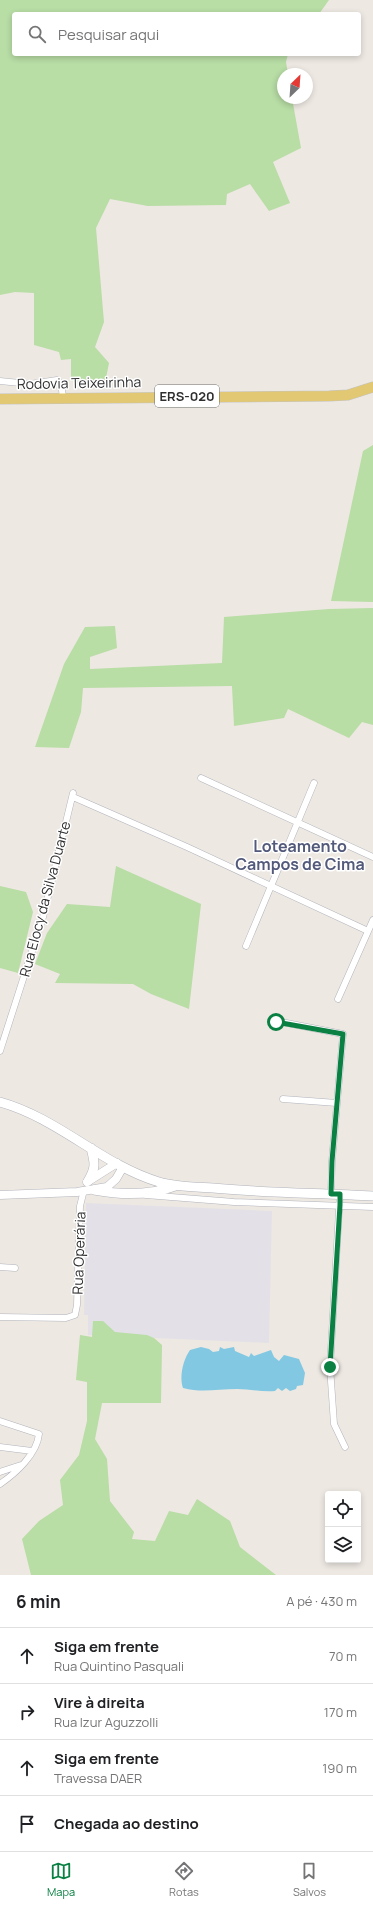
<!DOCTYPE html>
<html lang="pt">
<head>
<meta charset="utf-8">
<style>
	:root { --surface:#fff; --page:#f6f6f6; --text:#202124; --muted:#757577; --line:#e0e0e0; --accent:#0b8043 }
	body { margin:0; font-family:Manrope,sans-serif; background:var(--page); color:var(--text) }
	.controls { position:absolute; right:12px; bottom:12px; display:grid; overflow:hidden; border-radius:4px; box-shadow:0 2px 6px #0003 }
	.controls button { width:36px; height:36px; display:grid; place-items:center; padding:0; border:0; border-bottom:1px solid var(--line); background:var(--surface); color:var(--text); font:20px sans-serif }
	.compass { position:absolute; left:277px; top:68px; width:36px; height:36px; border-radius:50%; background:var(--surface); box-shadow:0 2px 6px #0003; rotate:25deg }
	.stop { position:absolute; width:12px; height:12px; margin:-9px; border:3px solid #0b8043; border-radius:50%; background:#fff }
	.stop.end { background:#0b8043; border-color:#fff; box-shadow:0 1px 4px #0008 }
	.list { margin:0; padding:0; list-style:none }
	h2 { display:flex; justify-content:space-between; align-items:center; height:52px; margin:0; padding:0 16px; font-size:17px }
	h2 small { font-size:13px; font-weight:400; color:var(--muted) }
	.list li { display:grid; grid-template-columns:26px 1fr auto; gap:12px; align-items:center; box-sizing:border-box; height:56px; padding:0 16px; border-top:1px solid var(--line) }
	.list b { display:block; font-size:15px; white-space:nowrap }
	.list p { margin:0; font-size:13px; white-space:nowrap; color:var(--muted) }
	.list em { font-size:13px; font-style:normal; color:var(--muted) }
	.icon { flex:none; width:22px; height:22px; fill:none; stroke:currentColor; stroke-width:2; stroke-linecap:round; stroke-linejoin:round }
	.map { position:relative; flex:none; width:373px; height:1575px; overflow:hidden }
	.search { position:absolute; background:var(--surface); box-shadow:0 2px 6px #0003; left:12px; right:12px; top:12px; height:44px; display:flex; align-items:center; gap:10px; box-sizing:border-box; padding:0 14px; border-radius:4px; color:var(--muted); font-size:15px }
	.sheet { height:276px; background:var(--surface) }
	nav { display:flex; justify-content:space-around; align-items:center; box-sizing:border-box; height:56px; border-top:1px solid var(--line); background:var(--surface); font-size:11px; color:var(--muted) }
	nav a { display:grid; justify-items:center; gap:2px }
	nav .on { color:var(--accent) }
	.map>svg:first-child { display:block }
</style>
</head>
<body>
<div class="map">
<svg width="373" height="1575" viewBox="0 0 373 1575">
	<rect width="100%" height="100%" fill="#ede8e2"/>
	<path fill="#e3e1e7" d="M 86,1203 L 272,1211 L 269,1343 L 88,1335 L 88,1315 L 84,1315 Z"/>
	<path fill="#b8dda5" d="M 0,0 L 329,0 L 319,14 L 14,14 L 14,54 L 288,54 L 286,62 L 288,74 L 283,74 L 283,98 L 292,98 L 301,148 L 273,162 L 290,203 L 269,211 L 250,184 L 227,194 L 226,205 L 148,206 L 110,199 L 96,228 L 104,322 L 95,347 L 109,363 L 105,383 L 71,381 L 71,359 L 61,360 L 59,352 L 34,345 L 34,293 L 15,292 L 0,295 Z
		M 373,445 L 373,602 L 331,601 L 363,451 Z
		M 373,608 L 373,725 L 362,722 L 349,738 L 288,709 L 284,718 L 234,726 L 232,686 L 83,688 L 81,712 L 69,748 L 35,747 L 64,664 L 85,627 L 115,626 L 117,648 L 90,657 L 90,669 L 222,663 L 224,617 L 329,609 Z
		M 116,866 L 201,904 L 189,1009 L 151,994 L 133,984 L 55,983 L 60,974 L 35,964 L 47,933 L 67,904 L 110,907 Z
		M 0,886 L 26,892 L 33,912 L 18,973 L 0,968 Z
		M 93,1321 L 103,1321 L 115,1332 L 147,1335 L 154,1338 L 162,1345 L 161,1403 L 102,1403 L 95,1439 L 107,1459 L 110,1501 L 134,1532 L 132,1539 L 155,1541 L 169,1511 L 188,1515 L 197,1499 L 230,1521 L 240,1547 L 276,1575 L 31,1575 L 22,1539 L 39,1521 L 63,1505 L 60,1480 L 79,1455 L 87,1421 L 87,1382 L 76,1380 L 80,1335 L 92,1337 Z"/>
	<path fill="#82c8e2" d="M 201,1347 L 209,1349 L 213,1352 L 219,1351 L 220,1347 L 224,1349 L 234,1347 L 235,1351 L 249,1357 L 251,1353 L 254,1356 L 271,1350 L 274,1357 L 279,1361 L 284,1355 L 299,1359 L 305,1373 L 303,1385 L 297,1386 L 296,1389 L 290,1391 L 286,1388 L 282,1391 L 278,1388 L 275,1391 C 262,1392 250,1389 237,1389 C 217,1389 202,1393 183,1388 C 179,1377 183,1360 190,1350 Z"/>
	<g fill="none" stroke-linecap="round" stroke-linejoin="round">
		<defs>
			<path id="minor" d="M 0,381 L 30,384 L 57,380 L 61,384 L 63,397
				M 201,778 L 373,857
				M 73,797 L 187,847 L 368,931
				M 246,946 L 314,783
				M 338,999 L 373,920
				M 276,1021 L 343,1034 L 332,1161 L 331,1194
				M 0,1051 L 43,917 L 73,793
				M 283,1099 L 337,1103
				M 340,1194 L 330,1367 L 334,1424 L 345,1447
				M 146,1195 L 234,1202 L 373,1207
				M 0,1267 L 15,1268
				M 0,1317 L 66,1318 L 75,1315 L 77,1305 L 80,1206 L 84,1190
				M 0,1421 L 39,1434 C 37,1454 16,1473 0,1484
				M 0,1447 L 32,1451
				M 0,1472 L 21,1465"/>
			<path id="tertiary" d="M 87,1182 L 117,1163
				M 0,1195 L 77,1192 L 107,1187 L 116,1179 L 123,1167"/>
			<path id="secondary" d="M 0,1102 C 58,1118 102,1165 159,1182 C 176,1187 195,1187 213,1188 C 266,1193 320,1193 373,1196
				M 88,1181 C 96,1168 95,1163 91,1148
				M 94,1190 C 121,1195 149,1196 175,1186"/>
			<path id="primary" d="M 0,399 L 329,396 L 348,395 L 373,387"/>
		</defs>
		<use href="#minor" stroke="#b2b4bc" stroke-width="7"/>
		<use href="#tertiary" stroke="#b2b4bc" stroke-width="9"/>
		<use href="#secondary" stroke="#b2b4bc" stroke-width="10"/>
		<use href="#primary" stroke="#c4c4c4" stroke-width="11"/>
		<use href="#minor" stroke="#fff" stroke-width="6"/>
		<use href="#tertiary" stroke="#fff" stroke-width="8"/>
		<use href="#secondary" stroke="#fff" stroke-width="9"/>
		<use href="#primary" stroke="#e2c872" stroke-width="10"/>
	</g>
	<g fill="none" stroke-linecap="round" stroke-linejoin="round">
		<path stroke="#0b8043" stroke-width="5" d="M 276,1022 L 343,1034 L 332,1161 L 331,1194 L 340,1194 L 340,1205 L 330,1367"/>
	</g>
	<g text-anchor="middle" stroke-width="3" stroke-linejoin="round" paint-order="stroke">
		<rect fill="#fff" stroke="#6d6d6d" stroke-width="1" x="155" y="385" width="64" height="22" rx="3"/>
		<g font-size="13" font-weight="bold" fill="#2e2e2e">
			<text x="187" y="401">ERS-020</text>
		</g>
		<g font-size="14" fill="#2e2e2e" stroke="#fff">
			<text transform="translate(79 383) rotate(-1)" y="5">Rodovia Teixeirinha</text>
			<text transform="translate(45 899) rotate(-75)" y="5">Rua Elocy da Silva Duarte</text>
			<text transform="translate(79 1253) rotate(-88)" y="5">Rua Operária</text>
		</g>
		<g font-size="16" font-weight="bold" fill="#52597a" stroke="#fff">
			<text x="300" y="852">Loteamento<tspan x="300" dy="18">Campos de Cima</tspan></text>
		</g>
	</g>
</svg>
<div class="controls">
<button><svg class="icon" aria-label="locate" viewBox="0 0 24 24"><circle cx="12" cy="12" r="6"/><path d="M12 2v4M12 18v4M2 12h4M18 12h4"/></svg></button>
<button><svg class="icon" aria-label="layers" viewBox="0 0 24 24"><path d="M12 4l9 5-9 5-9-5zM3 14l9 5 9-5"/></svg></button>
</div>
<svg class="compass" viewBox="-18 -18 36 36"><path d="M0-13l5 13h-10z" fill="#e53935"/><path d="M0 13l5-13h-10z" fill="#757577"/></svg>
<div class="stop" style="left:276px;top:1022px"></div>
<div class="stop end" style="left:330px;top:1367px"></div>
<div class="search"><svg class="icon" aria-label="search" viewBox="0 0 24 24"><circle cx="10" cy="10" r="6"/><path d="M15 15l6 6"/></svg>Pesquisar aqui</div>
</div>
<section class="sheet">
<h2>6 min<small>A pé · 430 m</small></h2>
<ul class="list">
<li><svg class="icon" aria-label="ahead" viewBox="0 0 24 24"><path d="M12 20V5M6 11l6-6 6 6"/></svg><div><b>Siga em frente</b><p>Rua Quintino Pasquali</p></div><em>70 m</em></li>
<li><svg class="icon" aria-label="right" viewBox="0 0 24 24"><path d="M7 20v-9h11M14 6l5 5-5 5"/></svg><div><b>Vire à direita</b><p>Rua Izur Aguzzolli</p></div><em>170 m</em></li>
<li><svg class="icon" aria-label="ahead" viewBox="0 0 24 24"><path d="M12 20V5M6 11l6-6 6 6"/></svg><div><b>Siga em frente</b><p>Travessa DAER</p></div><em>190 m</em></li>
<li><svg class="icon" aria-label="arrive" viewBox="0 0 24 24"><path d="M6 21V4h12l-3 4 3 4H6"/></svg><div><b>Chegada ao destino</b></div></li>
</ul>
</section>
<nav>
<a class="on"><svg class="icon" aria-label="map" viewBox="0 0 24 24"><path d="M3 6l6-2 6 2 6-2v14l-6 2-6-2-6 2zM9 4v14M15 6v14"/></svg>Mapa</a>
<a><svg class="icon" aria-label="directions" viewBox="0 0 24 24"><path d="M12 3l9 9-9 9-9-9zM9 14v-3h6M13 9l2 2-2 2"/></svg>Rotas</a>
<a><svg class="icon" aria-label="saved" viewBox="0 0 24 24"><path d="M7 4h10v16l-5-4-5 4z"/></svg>Salvos</a>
</nav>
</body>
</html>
